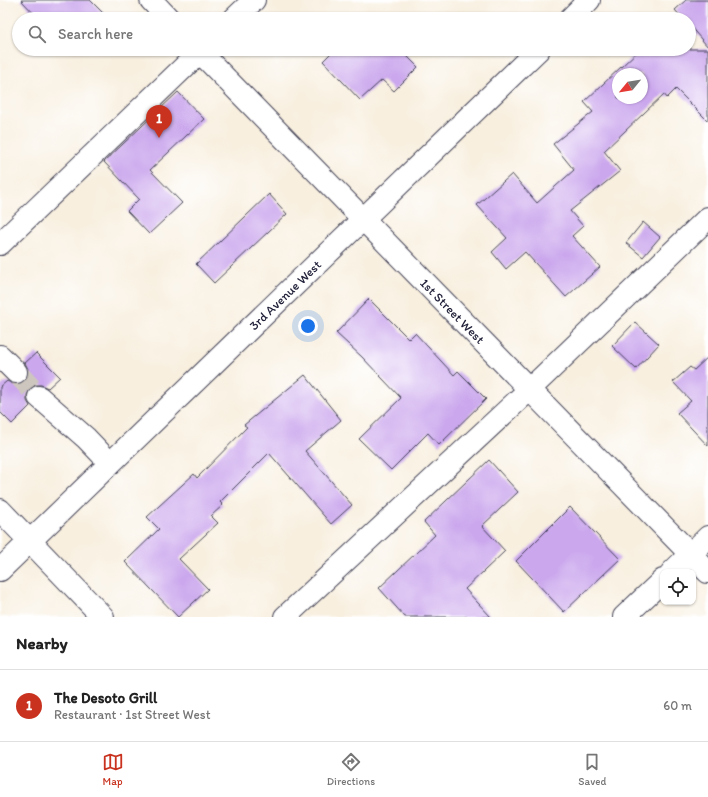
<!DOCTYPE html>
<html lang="en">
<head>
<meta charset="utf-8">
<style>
	:root { --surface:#fff; --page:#f2f2f2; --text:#222; --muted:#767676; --line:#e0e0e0; --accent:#c8321e }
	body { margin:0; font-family:Itim,sans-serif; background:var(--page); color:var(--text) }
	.controls { position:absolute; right:12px; bottom:12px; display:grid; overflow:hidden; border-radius:8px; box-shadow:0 1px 3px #0004 }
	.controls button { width:36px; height:36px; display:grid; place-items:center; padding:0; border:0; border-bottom:1px solid var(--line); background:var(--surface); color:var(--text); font:20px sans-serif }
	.compass { position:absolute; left:612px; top:68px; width:36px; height:36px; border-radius:50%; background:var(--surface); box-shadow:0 1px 3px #0004; rotate:240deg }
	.you { position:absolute; left:308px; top:326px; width:14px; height:14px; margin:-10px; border:3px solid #fff; border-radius:50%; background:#1a73e8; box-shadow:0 0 0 6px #1a73e833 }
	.badge { display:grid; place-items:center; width:26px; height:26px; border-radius:50%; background:var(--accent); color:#fff; font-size:13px; font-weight:700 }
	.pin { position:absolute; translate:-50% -33px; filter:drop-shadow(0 1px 2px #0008) }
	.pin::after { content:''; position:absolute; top:21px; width:14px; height:12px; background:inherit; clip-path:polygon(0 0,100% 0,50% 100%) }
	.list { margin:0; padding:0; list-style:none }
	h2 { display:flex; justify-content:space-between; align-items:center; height:52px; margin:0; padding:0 16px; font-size:17px }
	h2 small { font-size:13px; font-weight:400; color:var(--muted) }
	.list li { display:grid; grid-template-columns:26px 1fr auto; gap:12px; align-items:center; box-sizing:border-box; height:72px; padding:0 16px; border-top:1px solid var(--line) }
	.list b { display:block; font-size:15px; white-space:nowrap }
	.list p { margin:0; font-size:13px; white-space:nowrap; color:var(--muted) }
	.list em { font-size:13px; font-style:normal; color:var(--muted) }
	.icon { flex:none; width:22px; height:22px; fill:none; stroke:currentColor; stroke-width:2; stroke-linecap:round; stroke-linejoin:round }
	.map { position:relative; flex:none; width:708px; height:617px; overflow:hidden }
	.search { position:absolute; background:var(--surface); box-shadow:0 1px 3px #0004; left:12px; right:12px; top:12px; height:44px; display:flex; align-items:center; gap:10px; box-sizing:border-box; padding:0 14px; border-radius:22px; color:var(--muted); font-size:15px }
	.sheet { height:124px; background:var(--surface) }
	nav { display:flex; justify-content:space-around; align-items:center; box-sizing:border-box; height:56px; border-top:1px solid var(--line); background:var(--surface); font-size:11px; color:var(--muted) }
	nav a { display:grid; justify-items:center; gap:2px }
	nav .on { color:var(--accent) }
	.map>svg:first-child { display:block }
</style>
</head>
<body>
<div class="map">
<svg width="708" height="617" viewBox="0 0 708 617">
	<rect width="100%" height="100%" fill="#fff"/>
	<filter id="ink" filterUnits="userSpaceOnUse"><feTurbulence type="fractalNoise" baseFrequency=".025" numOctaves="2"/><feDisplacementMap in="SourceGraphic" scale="8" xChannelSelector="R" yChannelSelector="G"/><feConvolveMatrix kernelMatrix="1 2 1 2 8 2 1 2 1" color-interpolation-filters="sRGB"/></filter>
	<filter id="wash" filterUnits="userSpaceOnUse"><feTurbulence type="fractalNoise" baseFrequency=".012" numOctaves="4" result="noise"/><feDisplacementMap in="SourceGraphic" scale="16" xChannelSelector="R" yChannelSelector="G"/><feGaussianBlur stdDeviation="0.9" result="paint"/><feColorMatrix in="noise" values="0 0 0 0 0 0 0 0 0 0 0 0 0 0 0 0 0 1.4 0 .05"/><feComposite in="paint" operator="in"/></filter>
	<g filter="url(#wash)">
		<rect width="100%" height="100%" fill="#f8efdf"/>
		<g id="blocks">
			<path fill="#cba7ed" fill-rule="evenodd" d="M 21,0 L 90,0 L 105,15 L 100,19 L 39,19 Z
				M 686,0 L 708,0 L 708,47 L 689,25 L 689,19 L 683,19 L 675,10 Z
				M 335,49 L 400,49 L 418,67 L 394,91 L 382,80 L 360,100 L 323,61 Z
				M 640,49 L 708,49 L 708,121 L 676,89 L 667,98 L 664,94 L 604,151 L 620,171 L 570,211 L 583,226 L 572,236 L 600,267 L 566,297 L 525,252 L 506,269 L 492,252 L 507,238 L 477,205 L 512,174 L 537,203 L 574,170 L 553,144 L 593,112 L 584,102 ZM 618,74 L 642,74 L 642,98 L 618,98 Z
				M 178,92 L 204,119 L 150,170 L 182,203 L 149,234 L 127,211 L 139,199 L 104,162 Z
				M 269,194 L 287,214 L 214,283 L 196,264 Z
				M 643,222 L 660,237 L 643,257 L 626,243 Z
				M 369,299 L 409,339 L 415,333 L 454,375 L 458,371 L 486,399 L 439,445 L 428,433 L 391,470 L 359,439 L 401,398 L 362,357 L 336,333 Z
				M 635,322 L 659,344 L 636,369 L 612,346 Z
				M 36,353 L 60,377 L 48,388 L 41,385 L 35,385 L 30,389 L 27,395 L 27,401 L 30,406 L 12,424 L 0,412 L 0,387 L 7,381 L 13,384 L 19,384 L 25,381 L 28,375 L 28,369 L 25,363 Z
				M 708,357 L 708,446 L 677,413 L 691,401 L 673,382 L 690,367 L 694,370 Z
				M 305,375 L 341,420 L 305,451 L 352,505 L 331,524 L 269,453 L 220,502 L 223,505 L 211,516 L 218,523 L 179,559 L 208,589 L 178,617 L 125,562 L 159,529 L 147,517 L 194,474 L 197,478 L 247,427 L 244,425 Z
				M 489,460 L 518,492 L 482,526 L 505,551 L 465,589 L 491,617 L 405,617 L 379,588 L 435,535 L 424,522 Z
				M 570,507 L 620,559 L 564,612 L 516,561 Z"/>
		</g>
	</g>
	<g filter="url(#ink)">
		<use href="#blocks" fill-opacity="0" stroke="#424154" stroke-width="1"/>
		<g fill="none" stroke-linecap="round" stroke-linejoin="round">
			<path stroke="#cdc6be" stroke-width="22" stroke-dasharray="22 11" stroke-linecap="butt" d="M 16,372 L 39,397"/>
			<defs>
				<g id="minor">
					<path d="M 151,0 L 169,19"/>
					<path d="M 234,19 L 254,0"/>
					<path d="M 570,19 L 589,0"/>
					<path id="s1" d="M 197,49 L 708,572"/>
					<path d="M 0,244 L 203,49"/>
					<path d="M 0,356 L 16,372"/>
					<path d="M 39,397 L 86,438 L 110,463"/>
					<path d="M 0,510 L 103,617"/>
					<path id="s2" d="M 0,570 L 539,49"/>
					<path d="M 672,572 L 708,537"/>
					<path d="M 285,617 L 529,390 L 708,218"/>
					<path d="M 624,617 L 663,580"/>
				</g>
			</defs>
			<use href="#minor" stroke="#424154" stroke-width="24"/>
			<use href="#minor" stroke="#fff" stroke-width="22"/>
		</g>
	</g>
	<g text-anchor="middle" stroke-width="4" stroke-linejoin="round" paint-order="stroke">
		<g font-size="13" fill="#22223b" stroke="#fff">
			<text dy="5" stroke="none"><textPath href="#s2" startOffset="396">3rd Avenue West</textPath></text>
			<text dy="5" stroke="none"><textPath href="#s1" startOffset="366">1st Street West</textPath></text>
		</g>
	</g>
</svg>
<div class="controls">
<button><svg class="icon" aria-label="locate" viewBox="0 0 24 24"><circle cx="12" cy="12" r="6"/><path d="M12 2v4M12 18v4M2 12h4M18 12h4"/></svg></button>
</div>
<svg class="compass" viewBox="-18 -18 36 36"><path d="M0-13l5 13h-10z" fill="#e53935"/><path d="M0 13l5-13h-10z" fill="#767676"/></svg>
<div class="you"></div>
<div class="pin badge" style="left:159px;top:138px">1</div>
<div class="search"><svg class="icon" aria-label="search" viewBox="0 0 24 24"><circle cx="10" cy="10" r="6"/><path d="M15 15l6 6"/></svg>Search here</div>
</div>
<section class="sheet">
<h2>Nearby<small></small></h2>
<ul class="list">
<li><span class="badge">1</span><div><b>The Desoto Grill</b><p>Restaurant · 1st Street West</p></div><em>60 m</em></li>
</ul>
</section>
<nav>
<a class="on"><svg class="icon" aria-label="map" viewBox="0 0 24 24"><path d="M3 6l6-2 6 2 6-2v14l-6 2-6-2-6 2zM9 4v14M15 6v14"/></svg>Map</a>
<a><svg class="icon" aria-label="directions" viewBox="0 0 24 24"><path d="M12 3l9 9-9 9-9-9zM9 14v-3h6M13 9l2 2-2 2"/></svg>Directions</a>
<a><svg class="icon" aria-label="saved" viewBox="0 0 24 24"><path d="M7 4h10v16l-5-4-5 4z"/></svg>Saved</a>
</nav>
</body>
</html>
